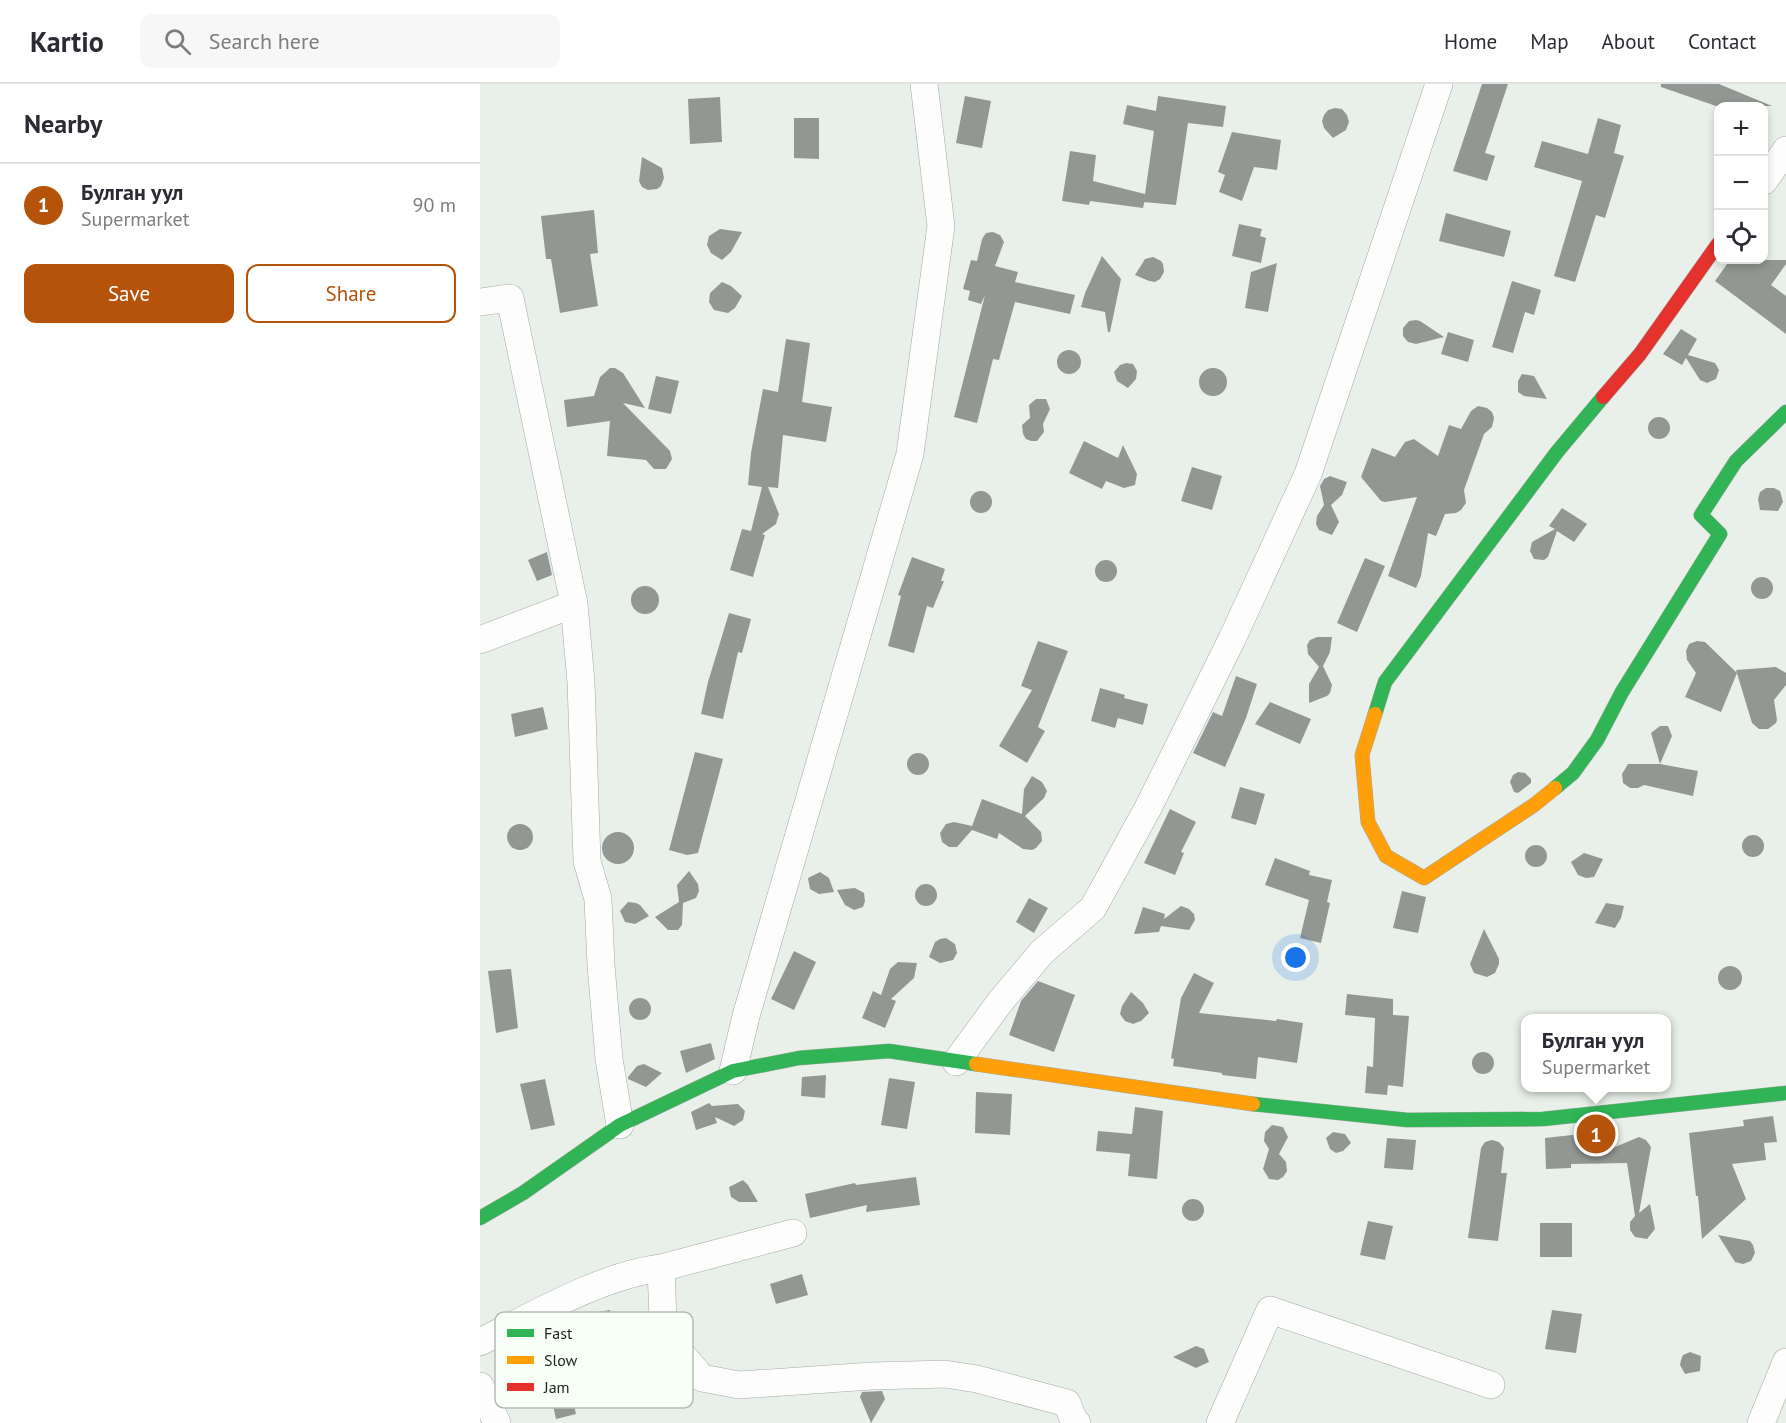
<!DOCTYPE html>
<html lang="en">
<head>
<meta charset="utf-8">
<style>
	:root { --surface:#fff; --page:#f7f7f7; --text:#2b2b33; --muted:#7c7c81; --line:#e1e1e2; --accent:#b45309 }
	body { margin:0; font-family:"PT Sans",sans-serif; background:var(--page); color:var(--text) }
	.controls { position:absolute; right:18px; top:18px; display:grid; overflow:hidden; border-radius:12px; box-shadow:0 3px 9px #0003 }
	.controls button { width:54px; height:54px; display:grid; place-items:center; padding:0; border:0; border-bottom:2px solid var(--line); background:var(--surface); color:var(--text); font:30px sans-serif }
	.you { position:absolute; left:816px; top:874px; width:21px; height:21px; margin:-15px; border:4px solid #fff; border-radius:50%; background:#1a73e8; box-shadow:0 0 0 9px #1a73e833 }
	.badge { display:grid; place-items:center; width:39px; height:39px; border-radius:50%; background:var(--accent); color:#fff; font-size:20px; font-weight:700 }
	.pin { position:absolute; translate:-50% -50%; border:3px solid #fff; box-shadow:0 2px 6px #0006 }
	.popup { position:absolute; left:1041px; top:930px; width:150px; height:78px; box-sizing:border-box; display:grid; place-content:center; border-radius:12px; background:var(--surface); filter:drop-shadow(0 2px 4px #0005); font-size:20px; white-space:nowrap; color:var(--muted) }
	.popup b { font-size:22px; color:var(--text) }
	.popup::after { content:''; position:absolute; left:50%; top:100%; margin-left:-12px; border:12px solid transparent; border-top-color:var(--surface) }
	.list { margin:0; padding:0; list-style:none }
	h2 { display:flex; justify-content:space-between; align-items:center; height:78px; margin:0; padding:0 24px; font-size:26px }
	h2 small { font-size:20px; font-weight:400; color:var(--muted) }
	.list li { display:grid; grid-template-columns:39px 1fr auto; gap:18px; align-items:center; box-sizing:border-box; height:84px; padding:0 24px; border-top:2px solid var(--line) }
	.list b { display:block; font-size:22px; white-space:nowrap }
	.list p { margin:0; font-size:20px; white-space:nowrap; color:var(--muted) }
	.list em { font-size:20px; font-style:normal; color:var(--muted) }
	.actions { display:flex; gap:12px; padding:18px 24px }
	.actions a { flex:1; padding:14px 0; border:2px solid var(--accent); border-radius:12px; text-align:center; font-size:21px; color:var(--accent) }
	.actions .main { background:var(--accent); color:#fff }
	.icon { flex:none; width:33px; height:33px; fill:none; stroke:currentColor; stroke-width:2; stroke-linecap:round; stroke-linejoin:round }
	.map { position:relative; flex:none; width:1306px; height:1339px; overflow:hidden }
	header { display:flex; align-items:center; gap:36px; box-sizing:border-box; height:84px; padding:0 30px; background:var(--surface); border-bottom:2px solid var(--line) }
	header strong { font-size:28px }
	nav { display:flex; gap:33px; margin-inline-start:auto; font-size:21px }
	.search { width:420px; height:54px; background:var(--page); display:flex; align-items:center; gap:15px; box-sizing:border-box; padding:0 21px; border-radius:12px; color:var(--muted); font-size:22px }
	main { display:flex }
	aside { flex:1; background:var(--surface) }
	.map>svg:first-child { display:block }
</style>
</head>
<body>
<header>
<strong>Kartio</strong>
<div class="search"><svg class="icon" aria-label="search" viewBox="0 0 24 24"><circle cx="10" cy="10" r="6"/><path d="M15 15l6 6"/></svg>Search here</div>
<nav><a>Home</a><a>Map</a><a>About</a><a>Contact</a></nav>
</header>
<main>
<aside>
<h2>Nearby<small></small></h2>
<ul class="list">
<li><span class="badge">1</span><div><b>Булган уул</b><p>Supermarket</p></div><em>90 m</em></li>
</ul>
<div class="actions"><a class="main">Save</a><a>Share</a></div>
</aside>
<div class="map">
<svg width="1306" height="1339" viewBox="0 0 1306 1339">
	<rect width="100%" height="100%" fill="#e9f0e9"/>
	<path fill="#939793" d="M 1002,0 L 1028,0 L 1005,69 L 1015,72 L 1007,97 L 973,87 Z
		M 1181,0 L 1239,0 L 1292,22 L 1236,22 L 1181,3 Z
		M 485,12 L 511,17 L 502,64 L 476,59 Z
		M 678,12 L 746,22 L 743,43 L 708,39 L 696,121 L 664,118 L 665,115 L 663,124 L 610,117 L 609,121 L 582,117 L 590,67 L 616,71 L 613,97 L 665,110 L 674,47 L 643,40 L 647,21 L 676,27 Z
		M 240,13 L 242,58 L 210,60 L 208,15 Z
		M 855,24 L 862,25 L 867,31 L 869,38 L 866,46 L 853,54 L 844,44 L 842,37 L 844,31 L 848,26 Z
		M 314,34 L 339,34 L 339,75 L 314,74 Z
		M 1118,34 L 1141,41 L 1134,69 L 1144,72 L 1125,134 L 1116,131 L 1095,198 L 1074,192 L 1102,97 L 1054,83 L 1062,57 L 1108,70 Z
		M 752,48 L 801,56 L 797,86 L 774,83 L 762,117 L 739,108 L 745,91 L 738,88 Z
		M 162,73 L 182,84 L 184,94 L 181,102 L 177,105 L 168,106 L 162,103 L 159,97 Z
		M 114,126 L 118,169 L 110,170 L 118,222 L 80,229 L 71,175 L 66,175 L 61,132 Z
		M 966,129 L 1031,147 L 1024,173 L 959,157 Z
		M 759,140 L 782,145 L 780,152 L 786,154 L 781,179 L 752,172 Z
		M 240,145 L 262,148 L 251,168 L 242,176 L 231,169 L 227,161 L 229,152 Z
		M 513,148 L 520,151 L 524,158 L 515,182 L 538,188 L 535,198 L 595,211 L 590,230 L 535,218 L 519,276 L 513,275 L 497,339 L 474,333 L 505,211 L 501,220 L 488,216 L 490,207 L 483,205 L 491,176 L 497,177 L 502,155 L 506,149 Z
		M 622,172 L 641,195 L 630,248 L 628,248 L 625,228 L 601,223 L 605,209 Z
		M 673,173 L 681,177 L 683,180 L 684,188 L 680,195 L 675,198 L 669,197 L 655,191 L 665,175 Z
		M 1250,176 L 1306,176 L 1306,180 L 1291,201 L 1306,212 L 1306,250 L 1235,197 Z
		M 797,179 L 788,228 L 765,224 L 771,188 Z
		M 1032,197 L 1061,206 L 1054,231 L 1045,228 L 1033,269 L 1012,263 Z
		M 242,198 L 251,202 L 262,212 L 255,224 L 248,229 L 234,226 L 229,218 L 230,209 Z
		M 936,236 L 940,237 L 964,253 L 936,260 L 928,258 L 923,252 L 923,244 L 929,237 Z
		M 1201,245 L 1217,255 L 1208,271 L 1235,279 L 1239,286 L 1236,295 L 1227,299 L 1220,296 L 1206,274 L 1202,281 L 1183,270 Z
		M 968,248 L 994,256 L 988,278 L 961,270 Z
		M 306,255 L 330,259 L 322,318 L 352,323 L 346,358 L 303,351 L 298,404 L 288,403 L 299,430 L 296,440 L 282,450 L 285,451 L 273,493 L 250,486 L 262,445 L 271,447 L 282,403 L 268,401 L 271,369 L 283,305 L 298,308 Z
		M577 278a12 12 0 1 1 24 0a12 12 0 1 1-24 0Z
		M 646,279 L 653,280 L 657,287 L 656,295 L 648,304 L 637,297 L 634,288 L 640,281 Z
		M 130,284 L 135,284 L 143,289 L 165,324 L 143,319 L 190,367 L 192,375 L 186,385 L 174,385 L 166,376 L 127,372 L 130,337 L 87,343 L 84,316 L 114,312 L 120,293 Z
		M719 298a14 14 0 1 1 28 0a14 14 0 1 1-28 0Z
		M 1042,290 L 1054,292 L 1067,315 L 1044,312 L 1038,308 L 1038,297 Z
		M 176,292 L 199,297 L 191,330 L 168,325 Z
		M 556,315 L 566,315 L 570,325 L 563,340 L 564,348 L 557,357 L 551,357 L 546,355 L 543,350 L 542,341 L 550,334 L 549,321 Z
		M 998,322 L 1007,324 L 1012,328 L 1014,334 L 1012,343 L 1004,350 L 984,406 L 986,419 L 981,426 L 976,429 L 965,430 L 956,452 L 948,449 L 941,492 L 936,504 L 908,492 L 937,413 L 905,418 L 901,417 L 881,393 L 892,364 L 915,373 L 925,358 L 934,355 L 958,372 L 969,341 L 981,345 L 991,327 Z
		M1168 344a11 11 0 1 1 22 0a11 11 0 1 1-22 0Z
		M 604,357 L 638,374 L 643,361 L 657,390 L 655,401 L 644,404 L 626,397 L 622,405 L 589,389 Z
		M 712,383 L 742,392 L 732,426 L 701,417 Z
		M 850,392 L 867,398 L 862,411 L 851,421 L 859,438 L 852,451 L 839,446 L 836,440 L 837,432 L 844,421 L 840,402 L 844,395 Z
		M 1286,404 L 1294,404 L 1300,407 L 1303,418 L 1298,427 L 1280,426 L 1278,415 L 1280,408 Z
		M490 418a11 11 0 1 1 22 0a11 11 0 1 1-22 0Z
		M 1082,424 L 1107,440 L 1094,458 L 1077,447 L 1068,473 L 1064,476 L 1054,475 L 1050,467 L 1052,458 L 1075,445 L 1069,442 Z
		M 67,468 L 72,491 L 57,497 L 48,476 Z
		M 432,473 L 465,485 L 461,497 L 464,497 L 453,524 L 447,522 L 434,569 L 408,562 L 421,512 L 418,511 Z
		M 885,474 L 905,482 L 877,548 L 857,539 Z
		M615 487a11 11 0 1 1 22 0a11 11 0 1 1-22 0Z
		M1271 504a11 11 0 1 1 22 0a11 11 0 1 1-22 0Z
		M151 516a14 14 0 1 1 28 0a14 14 0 1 1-28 0Z
		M 249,529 L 271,535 L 262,569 L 258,568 L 243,635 L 221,630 L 228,598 Z
		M 837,553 L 852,553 L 850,568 L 843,582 L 852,601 L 850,609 L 847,612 L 829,619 L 829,600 L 839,583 L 828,570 L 827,561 L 830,556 Z
		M 558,557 L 588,567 L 558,643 L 565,647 L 547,679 L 519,662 L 552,606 L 541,602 Z
		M 1217,557 L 1225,558 L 1257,589 L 1241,628 L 1205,613 L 1216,589 L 1207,576 L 1206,567 L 1209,560 Z
		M 1296,583 L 1306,589 L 1306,601 L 1294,616 L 1297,636 L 1296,639 L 1288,645 L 1279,645 L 1272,639 L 1256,586 Z
		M 756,592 L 777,600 L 766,634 L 745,683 L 713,669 L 733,628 L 742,632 Z
		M 620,604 L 645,611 L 644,614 L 668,620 L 663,641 L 638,634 L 635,644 L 611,637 Z
		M 790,618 L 831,635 L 820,660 L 775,640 Z
		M 63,623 L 68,645 L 35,653 L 31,630 Z
		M 1180,642 L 1188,642 L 1192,652 L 1180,680 L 1218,687 L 1213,712 L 1164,701 L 1158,704 L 1150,704 L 1143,699 L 1142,690 L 1148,680 L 1180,680 L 1171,649 Z
		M 215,668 L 243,675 L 218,769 L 207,771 L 189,766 Z
		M427 680a11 11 0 1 1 22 0a11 11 0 1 1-22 0Z
		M 1038,688 L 1045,689 L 1051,695 L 1051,699 L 1038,709 L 1034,708 L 1030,698 L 1033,691 Z
		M 552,692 L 562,698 L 567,707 L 564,714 L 545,732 L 561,748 L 562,757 L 556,764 L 552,766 L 543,765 L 519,749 L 517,755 L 492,746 L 477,763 L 469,763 L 462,758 L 460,749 L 466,740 L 474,738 L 492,742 L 502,715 L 542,730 L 544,705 Z
		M 760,703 L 785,710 L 776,741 L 751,734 Z
		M 690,725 L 716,738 L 701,768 L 704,769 L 695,791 L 664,779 Z
		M27 753a13 13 0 1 1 26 0a13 13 0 1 1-26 0Z
		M122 764a16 16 0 1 1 32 0a16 16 0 1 1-32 0Z
		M1262 762a11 11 0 1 1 22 0a11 11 0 1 1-22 0Z
		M1045 772a11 11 0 1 1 22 0a11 11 0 1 1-22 0Z
		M 1104,769 L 1123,775 L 1114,793 L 1106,794 L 1098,791 L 1091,778 Z
		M 795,774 L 830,787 L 829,791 L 852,796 L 847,818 L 850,819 L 841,859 L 820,854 L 829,816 L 785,801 Z
		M 209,787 L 218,800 L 219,807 L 216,814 L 203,819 L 202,841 L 198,846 L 188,846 L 175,833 L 199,818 L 197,801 Z
		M 340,788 L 349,794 L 354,808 L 339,810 L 330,805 L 328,794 Z
		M435 811a11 11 0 1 1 22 0a11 11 0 1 1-22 0Z
		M 375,804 L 384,809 L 385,817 L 383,823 L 374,826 L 365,821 L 357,806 Z
		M 922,807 L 946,813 L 938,849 L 913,844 Z
		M 549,814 L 568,824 L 554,849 L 536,838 Z
		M 148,818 L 156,819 L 160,821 L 169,832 L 155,840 L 145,838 L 140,827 Z
		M 1126,819 L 1144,822 L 1141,834 L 1135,844 L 1115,839 Z
		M 701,822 L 709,825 L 714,830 L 715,836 L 709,846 L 681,842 L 679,848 L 654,850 L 663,823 L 685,830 L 684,835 Z
		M 1004,845 L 1019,875 L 1019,880 L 1015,889 L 1007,893 L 994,889 L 990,880 Z
		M 466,854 L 475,860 L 477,869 L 473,876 L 460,879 L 449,873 L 455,858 L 460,855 Z
		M 314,867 L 336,878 L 314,926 L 291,915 Z
		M 418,878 L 437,879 L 434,894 L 411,915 L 416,917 L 405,944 L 382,934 L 393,907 L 401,911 L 410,885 Z
		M1238 894a12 12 0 1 1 24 0a12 12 0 1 1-24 0Z
		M 31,885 L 38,944 L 16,949 L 8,887 Z
		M 714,889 L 734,899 L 719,929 L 796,937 L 797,935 L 823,939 L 817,979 L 778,973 L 776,995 L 742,991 L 742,989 L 693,982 L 694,975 L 691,974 L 701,914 Z
		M 558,897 L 595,911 L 574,968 L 529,951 L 541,917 Z
		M 651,908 L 663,919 L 669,929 L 661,937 L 653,940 L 645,937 L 640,930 L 642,922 Z
		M 867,910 L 913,915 L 913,931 L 929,932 L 923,1003 L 908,1001 L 907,1011 L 885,1009 L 887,982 L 893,983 L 895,934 L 865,931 Z
		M149 925a11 11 0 1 1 22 0a11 11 0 1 1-22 0Z
		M 231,959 L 235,975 L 206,989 L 200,967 Z
		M992 979a11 11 0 1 1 22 0a11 11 0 1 1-22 0Z
		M 164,980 L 182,989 L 166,1003 L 148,995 L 148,993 L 157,982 Z
		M 346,991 L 345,1014 L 321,1012 L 322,993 Z
		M 409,994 L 435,998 L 427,1045 L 401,1041 Z
		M 65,995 L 75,1041 L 51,1046 L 40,1000 Z
		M 496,1008 L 532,1010 L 530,1051 L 495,1049 Z
		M 229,1019 L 232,1022 L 258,1020 L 265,1027 L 263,1036 L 254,1042 L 235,1033 L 237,1039 L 216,1046 L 211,1028 Z
		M 655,1023 L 683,1027 L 677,1095 L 648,1092 L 650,1070 L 616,1067 L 618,1047 L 652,1050 Z
		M 1293,1032 L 1297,1058 L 1284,1059 L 1286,1076 L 1252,1080 L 1266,1115 L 1222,1155 L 1218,1112 L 1216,1112 L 1209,1049 L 1264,1042 L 1263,1036 Z
		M 792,1041 L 803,1043 L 808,1053 L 799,1070 L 806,1078 L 807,1087 L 803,1093 L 798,1096 L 789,1095 L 783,1085 L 789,1065 L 784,1057 L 785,1048 Z
		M 1128,1047 L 1128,1066 L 1159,1053 L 1166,1056 L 1171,1063 L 1159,1129 L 1170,1120 L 1175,1145 L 1167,1155 L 1155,1153 L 1150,1146 L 1150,1138 L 1155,1132 L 1147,1079 L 1091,1080 L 1091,1084 L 1066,1085 L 1065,1054 Z
		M 853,1048 L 865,1050 L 871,1059 L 863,1067 L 856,1069 L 850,1065 L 846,1054 Z
		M 907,1054 L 936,1056 L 933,1086 L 904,1084 Z
		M 1012,1056 L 1019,1058 L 1024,1064 L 1021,1089 L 1027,1089 L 1018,1157 L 988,1154 L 1001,1064 L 1005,1058 Z
		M 436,1093 L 440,1121 L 386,1128 L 387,1121 L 330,1134 L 325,1110 L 375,1099 L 376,1101 Z
		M 263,1096 L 268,1101 L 278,1118 L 259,1118 L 251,1113 L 249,1103 Z
		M702 1126a11 11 0 1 1 22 0a11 11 0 1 1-22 0Z
		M 888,1137 L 913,1142 L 905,1176 L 880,1171 Z
		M 1060,1139 L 1092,1139 L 1092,1173 L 1060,1173 Z
		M 1238,1151 L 1270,1157 L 1273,1161 L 1275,1169 L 1271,1177 L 1263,1180 L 1255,1178 Z
		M 322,1190 L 328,1211 L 296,1220 L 290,1200 Z
		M 130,1226 L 142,1296 L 120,1300 L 107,1230 Z
		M 1072,1226 L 1102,1230 L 1096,1269 L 1065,1265 Z
		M 716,1262 L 724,1265 L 729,1278 L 716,1284 L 693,1273 Z
		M 1210,1268 L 1221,1272 L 1220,1287 L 1205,1290 L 1200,1281 L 1201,1276 L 1203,1271 Z
		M 89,1299 L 96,1330 L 76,1335 L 69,1303 Z
		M 402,1307 L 405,1315 L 391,1339 L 380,1313 L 382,1308 Z"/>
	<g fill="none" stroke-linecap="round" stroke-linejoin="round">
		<defs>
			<path id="street" d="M 1284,97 L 1306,66
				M 0,218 L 30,214 L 94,520 L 101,598 L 107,777 L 118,815 L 121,881 L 129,975 L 140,1041
				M 0,556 L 94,520
				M 476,978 L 520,918 L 562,868 L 613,824 L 668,724 L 752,555 L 828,390 L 959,0
				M 253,987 L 266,932 L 430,370 L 461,142 L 444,0
				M 181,1184 L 313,1149
				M 0,1258 C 54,1231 122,1191 181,1184 L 183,1235 L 194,1261 L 222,1294 L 259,1301 L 392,1292 L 465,1290 L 497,1295 L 587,1319 L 594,1337 L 597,1339
				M 0,1302 L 17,1339
				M 740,1339 L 790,1226 L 1011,1301
				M 1281,1339 L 1306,1278"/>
			<path id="fast" d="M 895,630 L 905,598 L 1077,368 L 1123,313
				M 1075,704 L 1093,689 L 1117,656 L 1142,608 L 1240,450 L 1221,431 L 1256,377 L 1306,328
				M 773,1020 L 927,1036 L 1063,1035 L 1306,1009
				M 0,1134 L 43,1109 L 140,1041 L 253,987 L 319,974 L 409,967 L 496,980"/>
			<path id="slow" d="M 895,630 L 882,671 L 888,738 L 906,772 L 944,794 L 1054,721 L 1075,704
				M 496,980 L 773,1020"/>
			<path id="jam" d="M 1123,313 L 1160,270 L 1238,160"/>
		</defs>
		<use href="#street" stroke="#a3a8a3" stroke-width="28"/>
		<use href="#fast" stroke="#a3a8a3" stroke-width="15"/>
		<use href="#slow" stroke="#a3a8a3" stroke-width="15"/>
		<use href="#jam" stroke="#a3a8a3" stroke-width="15"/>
		<use href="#street" stroke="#fcfdfc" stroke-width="27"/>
		<use href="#fast" stroke="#30b455" stroke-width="14"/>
		<use href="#slow" stroke="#ff9f0a" stroke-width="14"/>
		<use href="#jam" stroke="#e5322d" stroke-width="14"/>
	</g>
	<rect x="15" y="1228" width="198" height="96" rx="9" fill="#f7fff7" stroke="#b5bcb5" stroke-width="1.5"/>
	<rect x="27" y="1245" width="27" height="8" fill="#30b455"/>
	<rect x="27" y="1272" width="27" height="8" fill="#ff9f0a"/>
	<rect x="27" y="1299" width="27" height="8" fill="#e5322d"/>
	<g font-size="16" fill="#1b201b">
		<text x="64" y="1255">Fast</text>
		<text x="64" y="1282">Slow</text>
		<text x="64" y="1309">Jam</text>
	</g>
</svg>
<div class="controls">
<button>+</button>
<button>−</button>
<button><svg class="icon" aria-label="locate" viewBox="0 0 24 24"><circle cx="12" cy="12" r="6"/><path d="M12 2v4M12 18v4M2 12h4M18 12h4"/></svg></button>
</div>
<div class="you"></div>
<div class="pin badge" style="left:1116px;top:1050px">1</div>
<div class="popup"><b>Булган уул</b>Supermarket</div>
</div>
</main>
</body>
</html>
